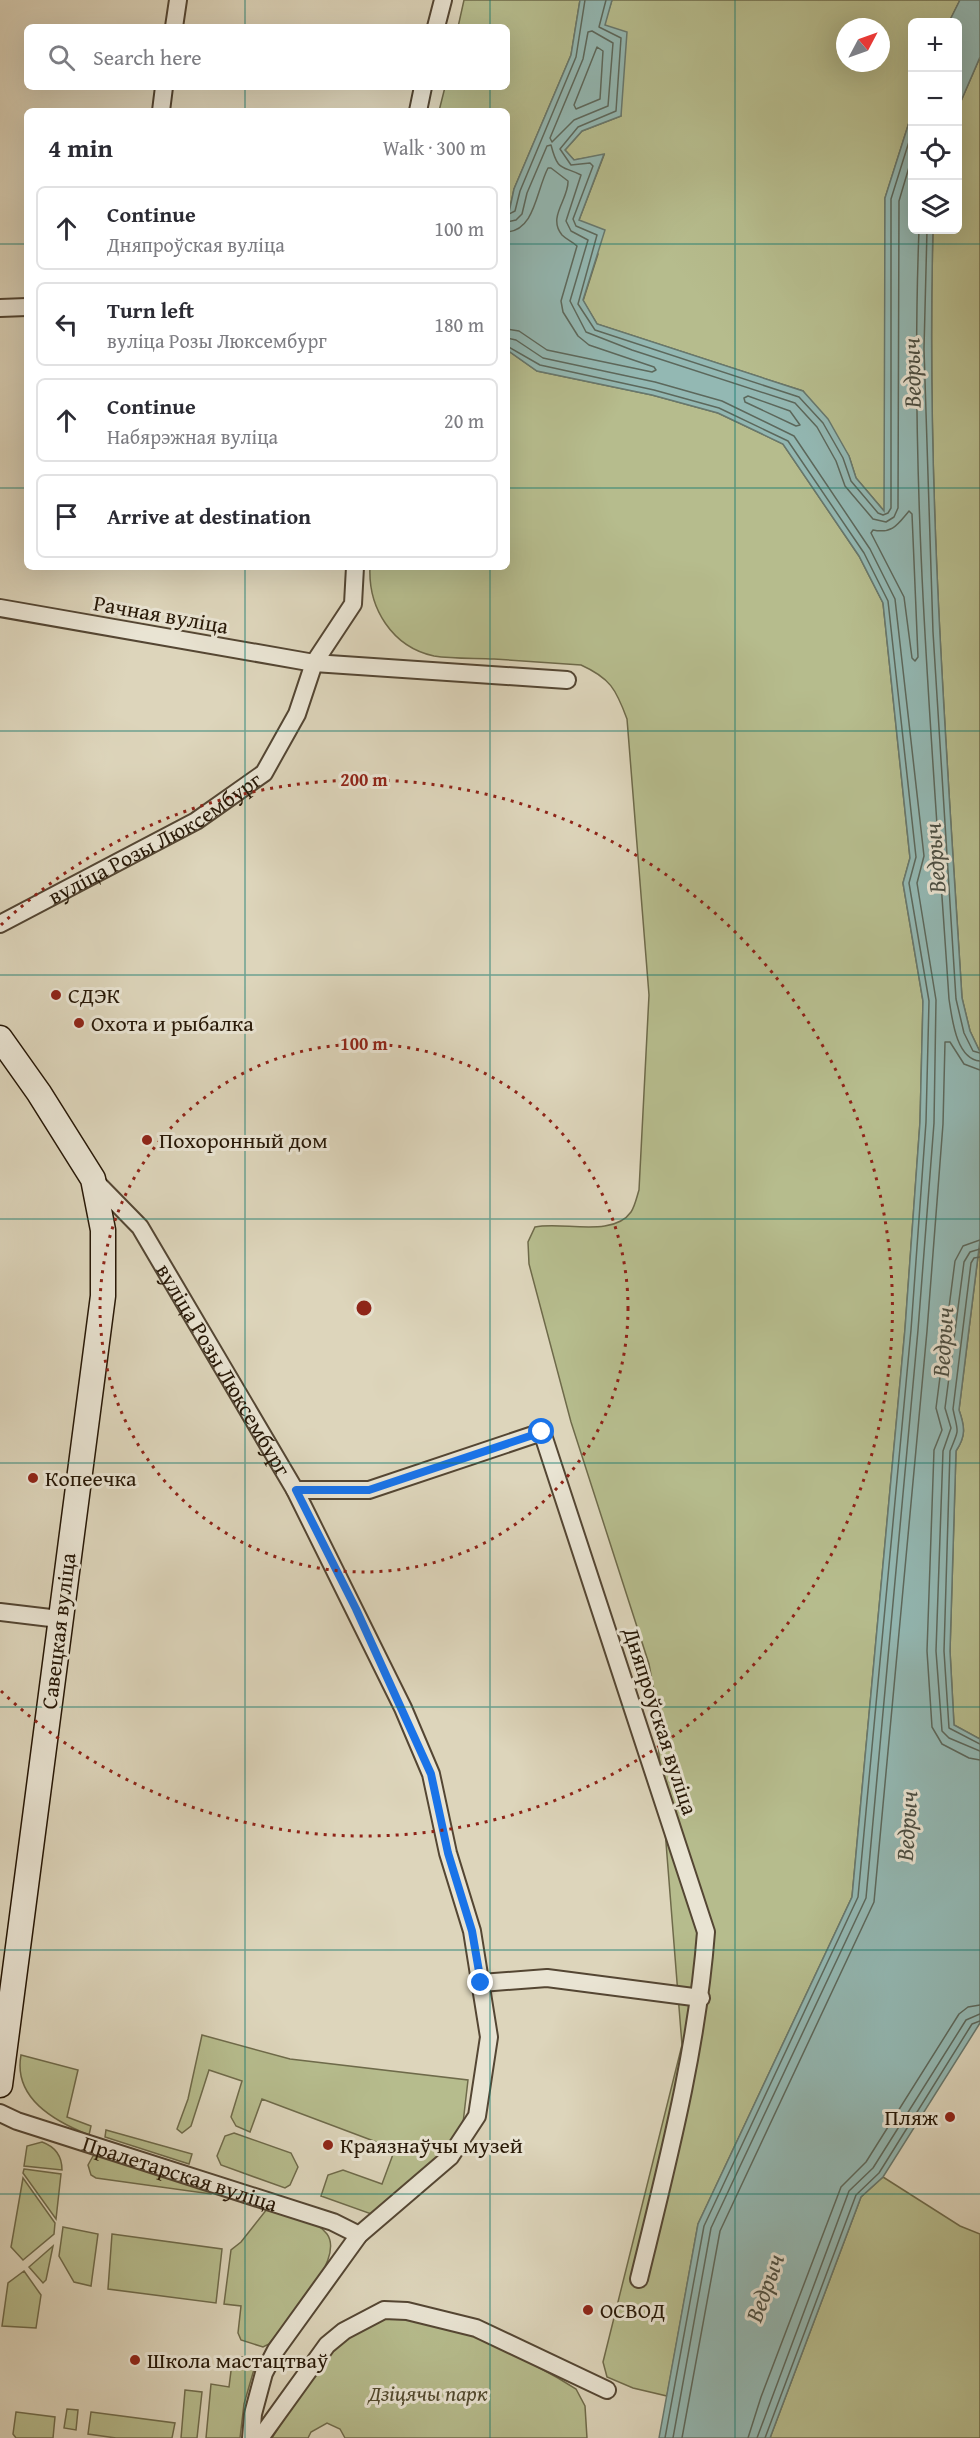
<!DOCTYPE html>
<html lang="en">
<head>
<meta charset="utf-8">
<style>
	:root { --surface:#fff; --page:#f2f2f3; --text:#2b2b33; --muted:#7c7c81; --line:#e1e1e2 }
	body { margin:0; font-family:"Gentium Book Plus",serif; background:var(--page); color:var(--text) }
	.controls { position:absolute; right:18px; top:18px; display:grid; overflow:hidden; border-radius:9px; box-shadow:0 6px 24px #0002 }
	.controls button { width:54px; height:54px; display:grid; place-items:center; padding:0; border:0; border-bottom:2px solid var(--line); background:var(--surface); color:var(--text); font:30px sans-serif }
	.compass { position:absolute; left:836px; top:18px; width:54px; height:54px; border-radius:50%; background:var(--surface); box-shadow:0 6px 24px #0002; rotate:49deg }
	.stop { position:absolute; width:18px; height:18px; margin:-14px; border:4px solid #1a73e8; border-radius:50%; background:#fff }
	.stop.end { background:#1a73e8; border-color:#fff; box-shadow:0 2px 6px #0008 }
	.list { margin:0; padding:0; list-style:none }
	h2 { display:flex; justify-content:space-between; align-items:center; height:78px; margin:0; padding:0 24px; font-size:26px }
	h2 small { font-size:20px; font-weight:400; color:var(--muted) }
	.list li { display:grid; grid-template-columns:39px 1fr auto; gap:18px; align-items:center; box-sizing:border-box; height:84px; margin:0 12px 12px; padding:0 12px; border:2px solid var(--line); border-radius:9px }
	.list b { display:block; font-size:22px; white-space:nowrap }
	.list p { margin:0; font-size:20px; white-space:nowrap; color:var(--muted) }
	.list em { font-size:20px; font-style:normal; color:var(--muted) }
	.icon { flex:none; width:33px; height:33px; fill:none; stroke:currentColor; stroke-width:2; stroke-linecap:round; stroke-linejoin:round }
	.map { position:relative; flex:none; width:980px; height:2438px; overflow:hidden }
	.search { position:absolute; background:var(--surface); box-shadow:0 6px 24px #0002; left:24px; top:24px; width:486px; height:66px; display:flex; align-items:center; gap:15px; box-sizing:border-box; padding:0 21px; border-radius:9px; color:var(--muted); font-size:22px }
	.panel { position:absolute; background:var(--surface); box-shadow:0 6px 24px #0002; left:24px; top:108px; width:486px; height:462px; border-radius:9px }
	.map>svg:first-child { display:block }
</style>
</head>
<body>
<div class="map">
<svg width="980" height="2438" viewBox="0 0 980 2438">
	<rect width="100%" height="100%" fill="#ddd5bb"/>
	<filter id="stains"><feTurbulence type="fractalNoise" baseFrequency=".00333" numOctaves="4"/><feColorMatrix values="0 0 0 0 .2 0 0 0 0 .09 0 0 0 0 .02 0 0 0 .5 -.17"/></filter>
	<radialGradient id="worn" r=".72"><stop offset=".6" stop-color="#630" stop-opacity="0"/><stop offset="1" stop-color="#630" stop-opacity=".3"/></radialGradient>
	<path fill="#b6bc8d" stroke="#6e6a4a" stroke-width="1.5" fill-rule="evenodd" d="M 464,0 L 580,0 L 571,55 L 514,189 L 507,222 L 507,111 L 439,111 L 445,87 L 507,87 L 507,27 L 458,27 Z
		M 612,0 L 960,0 L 949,22 L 912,22 L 912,113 L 885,198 L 885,512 L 856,478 L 849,456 L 803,391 L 597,324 L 583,301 L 598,254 L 579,220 L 604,155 L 574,160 L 565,150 L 582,131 L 621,116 L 604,25 ZM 845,27 L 881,27 L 881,63 L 845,63 Z
		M 980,57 L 980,1052 L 970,1031 L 962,998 C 946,742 926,486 933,230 L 958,230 L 958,108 Z
		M 507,350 L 537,371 L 652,395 L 718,413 L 783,444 L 859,556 L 883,603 L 910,858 L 903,883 L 923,1001 L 920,1122 L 905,1329 L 852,1897 L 698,2224 L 667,2396 L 633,2388 L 607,2377 L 603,2362 L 682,2045 L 654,1691 L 649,1664 L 571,1422 L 529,1264 L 528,1242 L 535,1227 C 562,1221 613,1238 631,1212 C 635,1206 637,1196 639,1190 L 649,995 L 627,719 C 616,689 610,678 581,665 C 552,663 523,661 494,659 C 475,658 453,659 434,656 C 392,647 368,608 370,567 L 507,567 Z
		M 980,1240 L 980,1739 L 954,1725 L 950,1651 L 956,1451 C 966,1436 965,1427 959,1410 Z
		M 202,2035 L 290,2059 L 468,2080 L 463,2123 L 447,2149 L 374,2215 L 321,2196 L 328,2175 L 343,2170 L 382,2184 L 395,2149 L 262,2099 L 250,2132 L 236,2126 L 231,2117 L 242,2081 L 209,2070 L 191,2126 L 182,2133 L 177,2129 L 188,2099 Z
		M 21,2055 L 78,2070 L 67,2117 L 91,2126 L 89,2135 C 54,2121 13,2098 21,2055 Z
		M 106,2130 L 192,2154 L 189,2164 L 105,2137 Z
		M 234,2133 L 291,2153 L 298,2167 L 290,2185 L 285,2188 L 221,2165 L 217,2156 L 225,2136 Z
		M 42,2142 C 56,2147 62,2156 62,2170 L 24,2166 L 27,2146 Z
		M 99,2154 L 212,2191 L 211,2194 L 96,2178 L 91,2175 L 88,2165 L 93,2156 Z
		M 24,2169 L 61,2174 L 56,2219 L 23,2173 Z
		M 883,2177 L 960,2226 L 980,2234 L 980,2438 L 770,2438 L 861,2197 Z
		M 23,2178 L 55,2223 L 54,2234 L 23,2260 L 11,2247 Z
		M 267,2209 C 285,2214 315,2218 327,2234 C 346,2260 285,2322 269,2344 L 263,2347 L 241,2340 L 238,2333 L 241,2306 L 224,2304 L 231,2250 L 241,2242 Z
		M 63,2227 L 98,2234 L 91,2286 L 74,2282 L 59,2256 Z
		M 112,2234 L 222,2249 L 216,2303 L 108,2289 Z
		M 53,2246 L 46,2280 L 43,2283 L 29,2267 Z
		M 24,2271 L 41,2295 L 36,2328 L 2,2326 L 8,2283 Z
		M 385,2314 L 476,2333 L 558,2378 L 576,2389 L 585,2406 L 587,2438 L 345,2438 L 340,2429 L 327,2423 L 311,2432 L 308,2438 L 272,2438 L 325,2355 L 348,2334 Z
		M 239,2357 L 245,2357 L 255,2366 L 244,2404 L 240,2438 L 206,2438 L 211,2384 L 229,2387 L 232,2363 Z
		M 185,2390 L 202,2392 L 197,2438 L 181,2438 Z
		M 67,2409 L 78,2410 L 76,2430 L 64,2428 Z
		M 16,2412 L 55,2417 L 53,2438 L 16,2438 L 13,2434 Z
		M 91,2412 L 175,2423 L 172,2438 L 116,2438 L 88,2434 Z"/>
	<path fill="#93b8b3" stroke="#67786e" stroke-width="1.5" d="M 580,0 L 612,0 L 605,25 L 627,32 L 621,116 L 582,131 L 565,150 L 574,160 L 604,154 L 579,220 L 605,230 L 583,300 L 597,324 L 803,391 L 828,419 L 849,456 L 856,478 L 884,511 L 885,198 L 912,113 L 912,230 L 933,230 C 926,486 946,742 962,998 L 970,1031 L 980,1052 L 980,1240 L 959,1410 C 965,1427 966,1436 956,1451 L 950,1651 L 954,1725 L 980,1739 L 980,2023 L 883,2177 L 861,2197 L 770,2438 L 659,2438 L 698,2224 L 852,1897 L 905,1329 L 920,1122 L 923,1001 L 903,883 L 910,858 L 883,603 L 859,556 L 783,444 L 718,413 L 652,395 L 537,371 L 507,350 L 507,222 L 514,189 L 571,55 Z
		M 960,0 L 980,0 L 980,57 L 958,108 L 958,22 L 949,22 Z"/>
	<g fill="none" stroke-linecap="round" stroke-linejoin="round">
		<path stroke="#5c685c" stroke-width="1.5" d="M 606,0 L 599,27 L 621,38 L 616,111 L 578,127 L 560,149 L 571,165 L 590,163 L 593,166 L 573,219 L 576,226 L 597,235 L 578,304 L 595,330 L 799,397 L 823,423 L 843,458 L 851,481 L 878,513 L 883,515 L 888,513 L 891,508 L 891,199 L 912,132
			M 592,31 L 613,43 L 608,106 L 574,120 L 552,142 L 550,138 L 583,59 L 588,32 Z
			M 597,47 L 603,51 L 600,99 L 576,109 L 574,105 Z
			M 507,215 L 515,211 L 520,191 L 576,57 L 585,0
			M 507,222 L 516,220 L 522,214 L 527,193 L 547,146 L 551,145 C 558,172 561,165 581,175 L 566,221 L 571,231 L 588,240 L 570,301 L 586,332 L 632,350 L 795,403 L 817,427 L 836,461 L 845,486 L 873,519 L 886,522 L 894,517 L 898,508 L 899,201 L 912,157
			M 919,230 C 909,486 932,743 949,999 C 952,1018 956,1059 980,1061
			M 927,230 L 924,349 L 933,632 L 956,999 L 964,1033 L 973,1051 L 980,1053
			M 507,232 C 535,230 536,191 548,168 L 551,168 L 568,181 C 569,199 547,217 562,235 C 567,240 573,242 577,246 L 561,301 L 563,312 L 578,336 L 589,345 L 654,367 L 656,370 L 652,372 L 547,350 L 519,331 L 507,329
			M 507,338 L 516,340 L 543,358 L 655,382 L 722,401 L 794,436 L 870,549 L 895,599 L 924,856 L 917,883 L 936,1000 L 934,1123 L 918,1330 L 866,1898 L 711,2228 L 673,2438
			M 507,346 L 540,365 L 654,390 L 719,408 L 788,441 L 864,553 L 888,601 L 916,857 L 909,883 L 929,1001 L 926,1122 L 911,1330 L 858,1897 L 704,2226 L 665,2438
			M 748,396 L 790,411 L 800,425 L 796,426 L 745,402 L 744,398 Z
			M 909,511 L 912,514 L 918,657 L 915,661 L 912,658 L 904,597 L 871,533 L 873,530 C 893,534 898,524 909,511 Z
			M 980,1240 L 963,1246 L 955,1261 L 936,1408 L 942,1430 L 934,1450 L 927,1651 L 932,1727 L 942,1744 L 969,1758 L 980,1760
			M 980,1249 L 970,1252 L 964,1262 L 945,1408 L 951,1428 L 943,1451 L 936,1651 L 942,1731 L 949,1738 L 980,1751
			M 980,1257 L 974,1258 L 971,1263 L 953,1409 C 958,1434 960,1427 950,1451 L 944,1651 L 949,1728 L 980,1744
			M 682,2438 L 720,2231 L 874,1902 L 927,1331 L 943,1124 L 945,1042 L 950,1042 L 964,1064 L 980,1070
			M 748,2438 L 761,2397 L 841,2187 L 866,2162 L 959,2014 L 968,2007 L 980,2005
			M 757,2438 L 849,2191 L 873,2168 L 966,2020 L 980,2014
			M 765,2438 L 856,2195 L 879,2173 L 972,2024 L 980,2021"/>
		<defs>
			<g id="street">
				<path d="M 174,27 L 178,0"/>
				<path d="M 436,27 L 443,0"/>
				<path d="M 161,111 L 164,87"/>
				<path d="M 418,111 L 423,87"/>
				<path d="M 0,308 L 27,307"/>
				<path d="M 0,608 L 314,663 L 567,680"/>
				<path id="s1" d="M 0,924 L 196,821 L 264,773 L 297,714 L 314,663 L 353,604 L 355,567"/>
				<path id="s2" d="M 94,1180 L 140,1227 L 295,1490 L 403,1708 L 431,1774 L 448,1853 L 472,1931 L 489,2037 L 477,2116 L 450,2157 L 359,2235 L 276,2350 L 264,2373 L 253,2414 L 251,2438"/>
				<path d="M 295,1490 L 369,1490 L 542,1432 L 706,1932 C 697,2051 667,2164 639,2279"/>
				<path d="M 0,1612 L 59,1619"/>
				<path d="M 481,1983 L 547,1978 L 701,1998"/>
				<path id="s3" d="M 0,2113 L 17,2121 L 333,2222 L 359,2235"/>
				<path d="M 260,2438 L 327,2345 L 344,2331 L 384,2310 L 407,2311 L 476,2328 L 607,2390"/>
			</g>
			<path id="secondary" d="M 0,1038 L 39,1093 L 93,1179 L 103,1230 L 103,1296 L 0,2085"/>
		</defs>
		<use href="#street" stroke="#544633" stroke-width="20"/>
		<use href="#secondary" stroke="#261706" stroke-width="27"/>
		<use href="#street" stroke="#e9e4d3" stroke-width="16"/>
		<use href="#secondary" stroke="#e9e4d3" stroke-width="24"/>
	</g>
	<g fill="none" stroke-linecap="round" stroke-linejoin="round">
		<path stroke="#1a73e8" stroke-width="8" d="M 481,1983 L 472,1931 L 448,1853 L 431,1774 L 356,1609 L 296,1490 L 369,1490 L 542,1432"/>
	</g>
	<path fill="none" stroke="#0f766e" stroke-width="1.5" stroke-opacity="0.55" d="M 245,0 L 245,27M 490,0 L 490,27M 735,0 L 735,2438M 245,87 L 245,111M 490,87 L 490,111M 0,244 L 27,244M 507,244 L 980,244M 0,488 L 27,488M 507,488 L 980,488M 245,567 L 245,2438M 490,567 L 490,2438M 0,731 L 980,731M 0,975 L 980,975M 0,1219 L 980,1219M 0,1463 L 980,1463M 0,1707 L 980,1707M 0,1950 L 980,1950M 0,2194 L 980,2194"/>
	<g fill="none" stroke="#8f2418" stroke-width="3" stroke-dasharray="3 6">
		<circle cx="364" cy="1308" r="264"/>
		<path d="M1 925A528 528 0 1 1 1 1691"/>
	</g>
	<g fill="#8f2418" stroke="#e9e4d3" stroke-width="2">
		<circle cx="56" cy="995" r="6"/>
		<circle cx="79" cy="1023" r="6"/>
		<circle cx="147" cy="1140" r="6"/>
		<circle cx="33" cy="1478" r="6"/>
		<circle cx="950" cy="2117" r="6"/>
		<circle cx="328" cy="2145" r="6"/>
		<circle cx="588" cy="2310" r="6"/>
		<circle cx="135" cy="2360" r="6"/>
	</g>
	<g text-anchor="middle" stroke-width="6" stroke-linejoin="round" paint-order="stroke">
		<g font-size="22" fill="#261706" stroke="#e9e4d3">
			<text transform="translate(161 614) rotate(10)" y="8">Рачная вуліца</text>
			<text dy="8" stroke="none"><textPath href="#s1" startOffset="177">вуліца Розы Люксембург</textPath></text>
			<text dy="8" stroke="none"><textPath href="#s2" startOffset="231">вуліца Розы Люксембург</textPath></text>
			<text transform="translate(58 1631) rotate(-83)" y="8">Савецкая вуліца</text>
			<text transform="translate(661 1721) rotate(72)" y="8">Дняпроўская вуліца</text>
			<text dy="8" stroke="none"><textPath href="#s3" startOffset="190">Пралетарская вуліца</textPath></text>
		</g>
		<g font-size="22" fill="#261706" stroke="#e9e4d3" text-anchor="start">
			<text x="68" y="1003">СДЭК</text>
			<text x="91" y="1031">Охота и рыбалка</text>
			<text x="159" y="1148">Похоронный дом</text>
			<text x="45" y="1486">Копеечка</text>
			<text x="938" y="2125" text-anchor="end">Пляж</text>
			<text x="340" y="2153">Краязнаўчы музей</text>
			<text x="600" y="2318">ОСВОД</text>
			<text x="147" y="2368">Школа мастацтваў</text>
		</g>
		<g font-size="22" font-style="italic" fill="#51492e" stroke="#e9e4d3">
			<text x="428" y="2401">Дзіцячы парк</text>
		</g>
		<g font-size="24" font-style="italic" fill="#4c4f43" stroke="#e9e4d3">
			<text transform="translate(912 373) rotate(-91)" y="8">Ведрыч</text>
			<text transform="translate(935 858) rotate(-94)" y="8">Ведрыч</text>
			<text transform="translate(943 1342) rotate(-86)" y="8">Ведрыч</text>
			<text transform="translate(907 1826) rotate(-86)" y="8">Ведрыч</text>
			<text transform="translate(765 2288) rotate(-70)" y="8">Ведрыч</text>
		</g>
	</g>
	<circle cx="364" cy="1308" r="9" fill="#8f2418" stroke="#e9e4d3" stroke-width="3"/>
	<g font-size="18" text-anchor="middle" font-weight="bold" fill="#8f2418" stroke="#e9e4d3" stroke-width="6" stroke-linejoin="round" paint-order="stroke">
		<text x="364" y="786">200 m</text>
		<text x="364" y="1050">100 m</text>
	</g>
	<rect width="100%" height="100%" filter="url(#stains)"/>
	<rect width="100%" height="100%" fill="url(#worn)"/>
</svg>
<div class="controls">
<button>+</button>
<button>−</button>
<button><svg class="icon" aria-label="locate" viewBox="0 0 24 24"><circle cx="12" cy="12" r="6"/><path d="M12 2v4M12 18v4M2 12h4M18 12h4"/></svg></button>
<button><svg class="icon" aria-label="layers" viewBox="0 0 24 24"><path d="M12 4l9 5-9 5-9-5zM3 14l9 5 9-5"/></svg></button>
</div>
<svg class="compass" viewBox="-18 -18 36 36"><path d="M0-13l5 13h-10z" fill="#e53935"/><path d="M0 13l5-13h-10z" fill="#7c7c81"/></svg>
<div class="stop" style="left:542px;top:1432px"></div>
<div class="stop end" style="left:481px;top:1983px"></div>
<div class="search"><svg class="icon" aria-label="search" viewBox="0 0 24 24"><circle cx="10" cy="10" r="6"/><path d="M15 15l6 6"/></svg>Search here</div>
<section class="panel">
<h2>4 min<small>Walk · 300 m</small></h2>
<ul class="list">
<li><svg class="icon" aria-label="ahead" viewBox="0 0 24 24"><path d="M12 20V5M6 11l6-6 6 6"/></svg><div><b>Continue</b><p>Дняпроўская вуліца</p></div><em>100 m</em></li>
<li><svg class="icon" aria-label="left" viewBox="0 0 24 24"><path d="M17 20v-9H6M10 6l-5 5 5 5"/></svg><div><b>Turn left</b><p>вуліца Розы Люксембург</p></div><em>180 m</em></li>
<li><svg class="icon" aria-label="ahead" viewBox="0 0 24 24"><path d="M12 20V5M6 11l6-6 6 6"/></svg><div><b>Continue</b><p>Набярэжная вуліца</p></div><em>20 m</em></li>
<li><svg class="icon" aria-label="arrive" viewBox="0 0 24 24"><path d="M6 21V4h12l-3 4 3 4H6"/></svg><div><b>Arrive at destination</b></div></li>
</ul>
</section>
</div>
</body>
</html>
